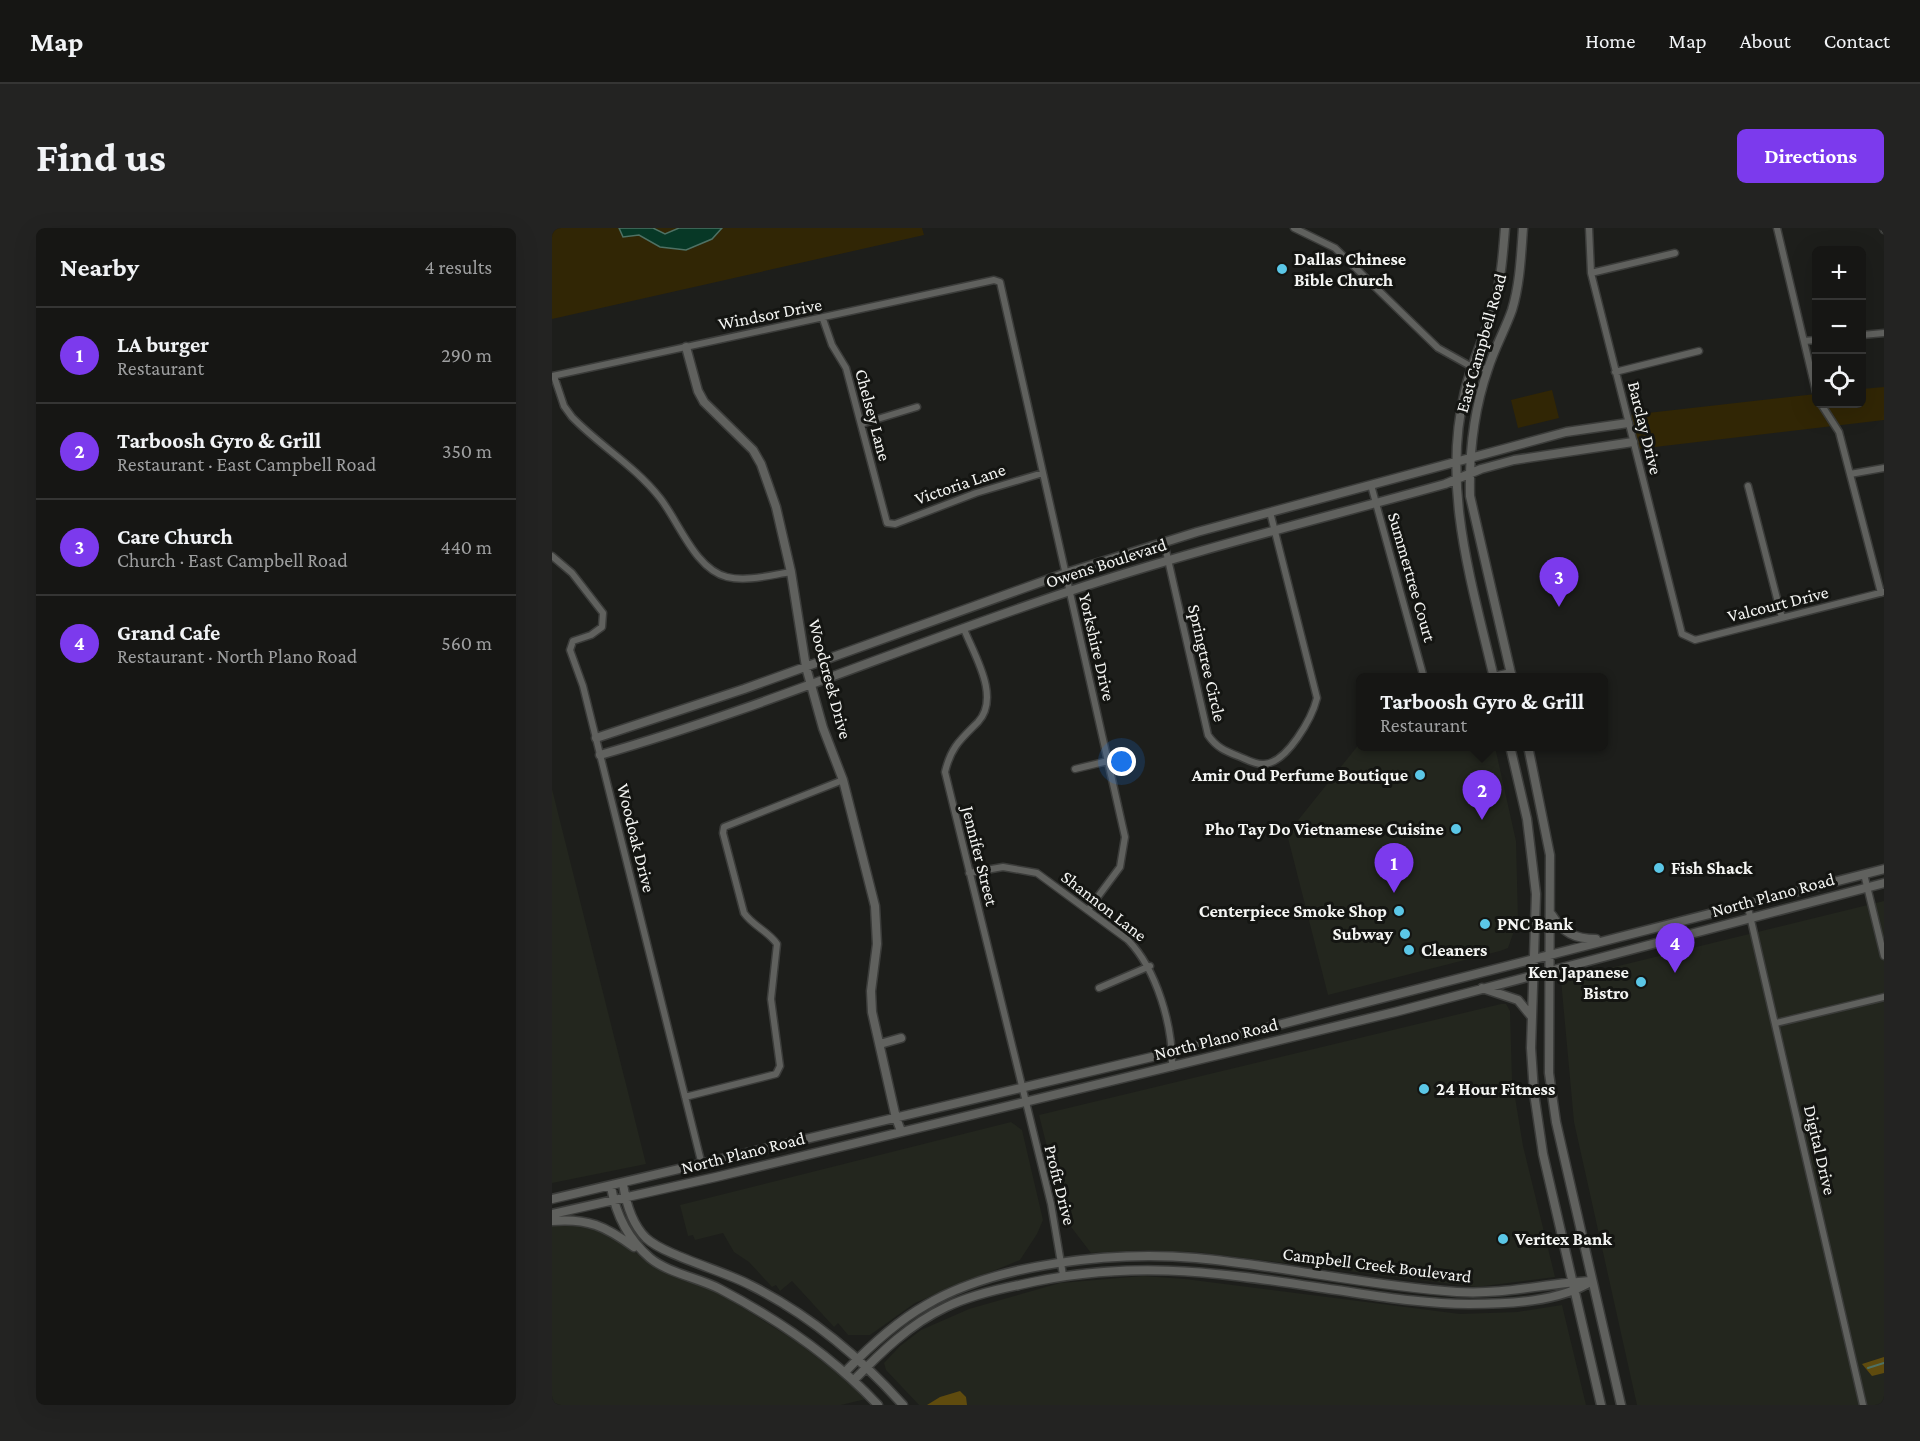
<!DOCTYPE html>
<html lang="en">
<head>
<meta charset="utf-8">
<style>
	:root { --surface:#161614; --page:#232322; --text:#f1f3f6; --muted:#9e9fa0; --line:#353534; --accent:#7c3aed }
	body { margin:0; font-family:"Crimson Pro",serif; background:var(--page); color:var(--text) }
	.controls { position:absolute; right:18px; top:18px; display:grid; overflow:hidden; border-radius:9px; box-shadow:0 6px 24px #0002 }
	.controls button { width:54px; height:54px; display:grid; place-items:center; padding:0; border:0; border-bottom:2px solid var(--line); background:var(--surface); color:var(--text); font:30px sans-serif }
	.you { position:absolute; left:570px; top:534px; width:21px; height:21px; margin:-15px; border:4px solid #fff; border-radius:50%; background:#1a73e8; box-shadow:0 0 0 9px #1a73e833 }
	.badge { display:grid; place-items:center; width:39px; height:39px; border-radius:50%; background:var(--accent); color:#fff; font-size:20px; font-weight:700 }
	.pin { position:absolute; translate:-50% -50px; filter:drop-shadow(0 2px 3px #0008) }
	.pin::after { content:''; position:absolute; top:32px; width:21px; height:18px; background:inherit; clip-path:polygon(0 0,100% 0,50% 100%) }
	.popup { position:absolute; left:804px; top:445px; width:252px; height:78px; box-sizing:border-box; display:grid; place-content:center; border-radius:9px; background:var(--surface); filter:drop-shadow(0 2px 4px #0005); font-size:20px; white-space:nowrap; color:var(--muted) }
	.popup b { font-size:22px; color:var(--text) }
	.popup::after { content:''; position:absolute; left:50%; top:100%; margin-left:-12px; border:12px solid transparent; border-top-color:var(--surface) }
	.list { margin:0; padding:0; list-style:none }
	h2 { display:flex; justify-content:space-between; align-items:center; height:78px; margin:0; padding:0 24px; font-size:26px }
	h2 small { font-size:20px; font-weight:400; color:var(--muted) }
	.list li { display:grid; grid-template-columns:39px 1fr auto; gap:18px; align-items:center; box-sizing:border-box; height:96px; padding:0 24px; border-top:2px solid var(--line) }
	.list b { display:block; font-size:22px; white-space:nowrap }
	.list p { margin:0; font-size:20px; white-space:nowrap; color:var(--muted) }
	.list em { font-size:20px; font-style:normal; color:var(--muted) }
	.icon { flex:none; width:33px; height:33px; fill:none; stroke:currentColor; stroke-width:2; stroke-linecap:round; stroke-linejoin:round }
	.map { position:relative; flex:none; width:1332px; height:1177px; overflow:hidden; border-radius:9px }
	header { display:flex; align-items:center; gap:36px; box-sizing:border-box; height:84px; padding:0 30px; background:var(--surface); border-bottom:2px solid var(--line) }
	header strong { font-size:28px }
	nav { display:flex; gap:33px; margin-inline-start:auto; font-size:21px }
	.intro { display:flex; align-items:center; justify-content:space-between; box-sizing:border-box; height:144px; padding:0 36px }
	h1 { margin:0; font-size:42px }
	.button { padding:15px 27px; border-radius:9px; background:var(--accent); color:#fff; font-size:21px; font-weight:700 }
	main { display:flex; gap:36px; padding:0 36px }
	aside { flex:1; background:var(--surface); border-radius:9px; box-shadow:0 6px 24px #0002 }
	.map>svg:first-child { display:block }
</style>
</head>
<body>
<header>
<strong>Map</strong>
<nav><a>Home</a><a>Map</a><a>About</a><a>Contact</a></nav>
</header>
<div class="intro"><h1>Find us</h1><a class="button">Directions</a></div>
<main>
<aside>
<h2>Nearby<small>4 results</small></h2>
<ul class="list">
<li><span class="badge">1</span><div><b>LA burger</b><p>Restaurant</p></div><em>290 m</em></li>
<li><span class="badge">2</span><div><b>Tarboosh Gyro &amp; Grill</b><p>Restaurant · East Campbell Road</p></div><em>350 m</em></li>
<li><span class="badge">3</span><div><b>Care Church</b><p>Church · East Campbell Road</p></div><em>440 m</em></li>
<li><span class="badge">4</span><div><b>Grand Cafe</b><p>Restaurant · North Plano Road</p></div><em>560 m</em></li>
</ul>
</aside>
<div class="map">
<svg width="1332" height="1177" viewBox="0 0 1332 1177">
	<rect width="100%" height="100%" fill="#1d1e1b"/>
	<path fill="#23261e" d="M 808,515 L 808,518 L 943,519 L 964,613 L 966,692 L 956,720 L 948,723 L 776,767 L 735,606 Z
		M 0,561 L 94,936 L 0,955 Z
		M 1332,673 L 1332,1177 L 1085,1177 L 1022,894 L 1009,752 Z
		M 949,776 L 954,776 L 958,783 L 960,851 L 971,918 L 1003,1049 L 924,1059 L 644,1024 L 591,1022 L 539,1025 L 513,991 L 487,887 Z
		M 459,894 L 470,902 L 491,992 L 485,1006 L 468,1032 L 363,1075 L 318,1107 L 296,1107 L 286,1095 L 282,1099 L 240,1053 L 228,1063 L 224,1057 L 220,1059 L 197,1034 L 182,1024 L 171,1005 L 143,1012 L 141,1007 L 136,1008 L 128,977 Z
		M 27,992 L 107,1038 L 163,1062 L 242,1112 L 285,1144 L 314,1171 L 289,1177 L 0,1177 L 0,997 Z
		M 591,1048 L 633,1051 L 908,1086 L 965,1084 L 1010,1077 L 1034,1177 L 367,1177 L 334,1142 L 332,1135 L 348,1118 L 369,1102 L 417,1081 L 508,1055 Z"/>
	<path fill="#312605" d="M 0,0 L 370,0 L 372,7 L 0,91 Z
		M 1332,159 L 1332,192 L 1086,221 L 1078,187 L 1264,166 L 1264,176 L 1310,176 L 1310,161 Z
		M 1000,162 L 1007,190 L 966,200 L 959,172 Z"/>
	<path fill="#5f4b0e" d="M 1332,1129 L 1332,1145 L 1320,1148 L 1310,1136 Z
		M 408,1163 L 414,1169 L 415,1177 L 375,1177 L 388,1169 Z"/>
	<path fill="#073826" stroke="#4e7164" stroke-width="1.5" d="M 67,0 L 101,0 L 113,6 L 127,0 L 170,0 L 160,11 L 134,22 L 108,19 L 87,7 L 71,9 Z"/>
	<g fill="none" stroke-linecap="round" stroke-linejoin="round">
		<path stroke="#4e7164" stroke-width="2" d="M 1316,1140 L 1332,1135"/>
		<defs>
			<path id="street" d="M 742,0 L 783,20 L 886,120 L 920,139 L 936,141
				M 1037,0 L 1039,45 L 1130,406 L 1143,412 L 1332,364
				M 1225,0 L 1264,164
				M 1331,0 L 1332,2
				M 1039,45 L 1123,25
				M 271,91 L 280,117 L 294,140 L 335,295 L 343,296 L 424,265 L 491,245
				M 1310,107 L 1332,105
				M 1252,113 L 1264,112
				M 1063,144 L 1147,123
				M 0,148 L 442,52 L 448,54 L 573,609 L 568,639 L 536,682
				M 2,148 L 12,178 L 20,189 C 48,218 83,238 108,270 C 127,294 143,341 175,349 C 195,354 219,347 239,344
				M 1269,176 L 1287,204 L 1329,365
				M 309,196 L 365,179
				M 1298,246 L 1332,240
				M 819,257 L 872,450
				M 1196,258 L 1230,390
				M 612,314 L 656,507 C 664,519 673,523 686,528 C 694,531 703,537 712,536 C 735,535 760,490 765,470 L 718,284
				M 0,328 L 20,345 L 51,385 L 50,399 L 39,407 L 21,413 L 18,422 L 31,458 L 150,937
				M 412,401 C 422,427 449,469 426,494 C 408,512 399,519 393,544 L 499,976 L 511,1047
				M 523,541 L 556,533
				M 417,645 L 451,639 L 485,645 L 576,712 C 605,742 621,798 620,839
				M 1312,646 L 1332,728
				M 1195,675 L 1311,1177
				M 547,760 L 598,738
				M 1224,795 L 1332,769
				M 133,869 L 224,846 L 228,838 L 219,771 L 225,716 C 216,703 201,698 192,685 L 171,605 L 172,599 L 291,552"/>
			<path id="secondary" d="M 134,119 L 146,163 L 152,174 L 201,222 L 209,236 L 224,279 L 239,344 L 254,439 L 271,500 L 291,552 L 323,678 L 325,716 L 319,763 L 320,784 L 344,890 L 349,903
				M 942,449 L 959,445
				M 942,450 C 920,355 889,260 913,163 C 920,133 934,106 942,77 C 949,52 951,26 953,0
				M 960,450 L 918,268 C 917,226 922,181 936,141 C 942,121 953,102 960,82 C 968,56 969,27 971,0
				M 44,510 L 192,461 L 514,345 L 645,304 L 1014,204 L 1076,195
				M 958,518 L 975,591 L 984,666 L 979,820 L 982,865 L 991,926 L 1049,1177
				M 976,518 L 998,627 L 997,845 L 1004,894 L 1069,1177
				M 48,527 C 208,481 360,415 518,363 C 642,322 768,291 893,256 L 929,241 L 962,232 L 1081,214
				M 1000,687 C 1011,705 1023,711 1044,711
				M 930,760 L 966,772 L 979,788
				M 328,816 L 349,810
				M 71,956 C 74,975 80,996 94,1010 C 112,1027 172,1043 198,1057 C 256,1086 308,1129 351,1177
				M 59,959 C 64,987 76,1011 98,1030 C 116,1045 147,1050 168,1061 C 227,1092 281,1129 326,1177
				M 0,971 L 621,824 L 1332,641
				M 0,986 L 164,949 L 843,784 L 1332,655
				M 0,993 C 36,990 53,998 82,1019
				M 294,1143 C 318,1118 344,1094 374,1077 C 445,1035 563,1023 644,1030 C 731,1038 818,1058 905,1064 C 955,1067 993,1055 1040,1053
				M 302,1152 C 329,1124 358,1096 394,1079 C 417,1068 442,1062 467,1057 C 573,1032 659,1043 764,1059 C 815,1066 865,1076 917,1076 C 956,1076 1007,1074 1040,1053"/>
		</defs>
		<use href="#street" stroke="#3b3c3a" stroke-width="9"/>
		<use href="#secondary" stroke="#3b3c3a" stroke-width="11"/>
		<use href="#street" stroke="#60615e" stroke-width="6"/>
		<use href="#secondary" stroke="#60615e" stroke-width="8"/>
	</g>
	<g fill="#5bc7e7" stroke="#141512" stroke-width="2">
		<circle cx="730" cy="41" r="6"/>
		<circle cx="868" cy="547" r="6"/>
		<circle cx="904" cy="601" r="6"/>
		<circle cx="1107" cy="640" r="6"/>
		<circle cx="847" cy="683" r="6"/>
		<circle cx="933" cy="696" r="6"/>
		<circle cx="853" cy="706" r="6"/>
		<circle cx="857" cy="722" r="6"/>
		<circle cx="1089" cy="754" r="6"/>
		<circle cx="872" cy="861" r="6"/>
		<circle cx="951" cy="1011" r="6"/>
	</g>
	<g text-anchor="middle" stroke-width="6" stroke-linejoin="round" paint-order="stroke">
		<g font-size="18" font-weight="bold" fill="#f4f5f3" stroke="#141512" text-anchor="start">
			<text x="742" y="37">Dallas Chinese<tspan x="742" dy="21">Bible Church</tspan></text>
			<text x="856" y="553" text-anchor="end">Amir Oud Perfume Boutique</text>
			<text x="892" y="607" text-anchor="end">Pho Tay Do Vietnamese Cuisine</text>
			<text x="1119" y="646">Fish Shack</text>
			<text x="835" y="689" text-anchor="end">Centerpiece Smoke Shop</text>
			<text x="945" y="702">PNC Bank</text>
			<text x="841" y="712" text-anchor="end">Subway</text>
			<text x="869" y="728">Cleaners</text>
			<text x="1077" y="750" text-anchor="end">Ken Japanese<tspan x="1077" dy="21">Bistro</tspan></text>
			<text x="884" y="867">24 Hour Fitness</text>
			<text x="963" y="1017">Veritex Bank</text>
		</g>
		<g font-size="18" fill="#f4f5f3" stroke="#141512">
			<text transform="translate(218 86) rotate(-11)" y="6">Windsor Drive</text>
			<text transform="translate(929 115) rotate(-74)" y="6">East Campbell Road</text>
			<text transform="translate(321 187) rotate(75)" y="6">Chelsey Lane</text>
			<text transform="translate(1093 200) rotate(76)" y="6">Barclay Drive</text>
			<text transform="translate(408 256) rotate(-19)" y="6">Victoria Lane</text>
			<text transform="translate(554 335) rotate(-18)" y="6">Owens Boulevard</text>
			<text transform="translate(860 349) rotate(74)" y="6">Summertree Court</text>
			<text transform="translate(1226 376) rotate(-14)" y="6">Valcourt Drive</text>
			<text transform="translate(545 419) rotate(77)" y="6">Yorkshire Drive</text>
			<text transform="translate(655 435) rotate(77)" y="6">Springtree Circle</text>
			<text transform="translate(278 451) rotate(75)" y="6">Woodcreek Drive</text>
			<text transform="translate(84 610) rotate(76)" y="6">Woodoak Drive</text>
			<text transform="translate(428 628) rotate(76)" y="6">Jennifer Street</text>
			<text transform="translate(1221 667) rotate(-15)" y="6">North Plano Road</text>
			<text transform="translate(552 678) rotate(38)" y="6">Shannon Lane</text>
			<text transform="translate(664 811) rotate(-14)" y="6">North Plano Road</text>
			<text transform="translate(1268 922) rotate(77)" y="6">Digital Drive</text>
			<text transform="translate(191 925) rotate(-14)" y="6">North Plano Road</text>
			<text transform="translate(508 957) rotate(76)" y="6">Profit Drive</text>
			<text transform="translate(825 1037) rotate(7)" y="6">Campbell Creek Boulevard</text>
		</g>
	</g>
</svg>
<div class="controls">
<button>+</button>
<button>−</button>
<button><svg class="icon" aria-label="locate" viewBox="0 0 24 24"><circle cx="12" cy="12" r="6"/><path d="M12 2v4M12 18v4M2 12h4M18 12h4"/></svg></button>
</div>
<div class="you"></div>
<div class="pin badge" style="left:842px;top:665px">1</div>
<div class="pin badge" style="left:930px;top:592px">2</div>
<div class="popup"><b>Tarboosh Gyro &amp; Grill</b>Restaurant</div>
<div class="pin badge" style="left:1007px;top:379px">3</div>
<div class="pin badge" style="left:1123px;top:745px">4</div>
</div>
</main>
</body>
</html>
